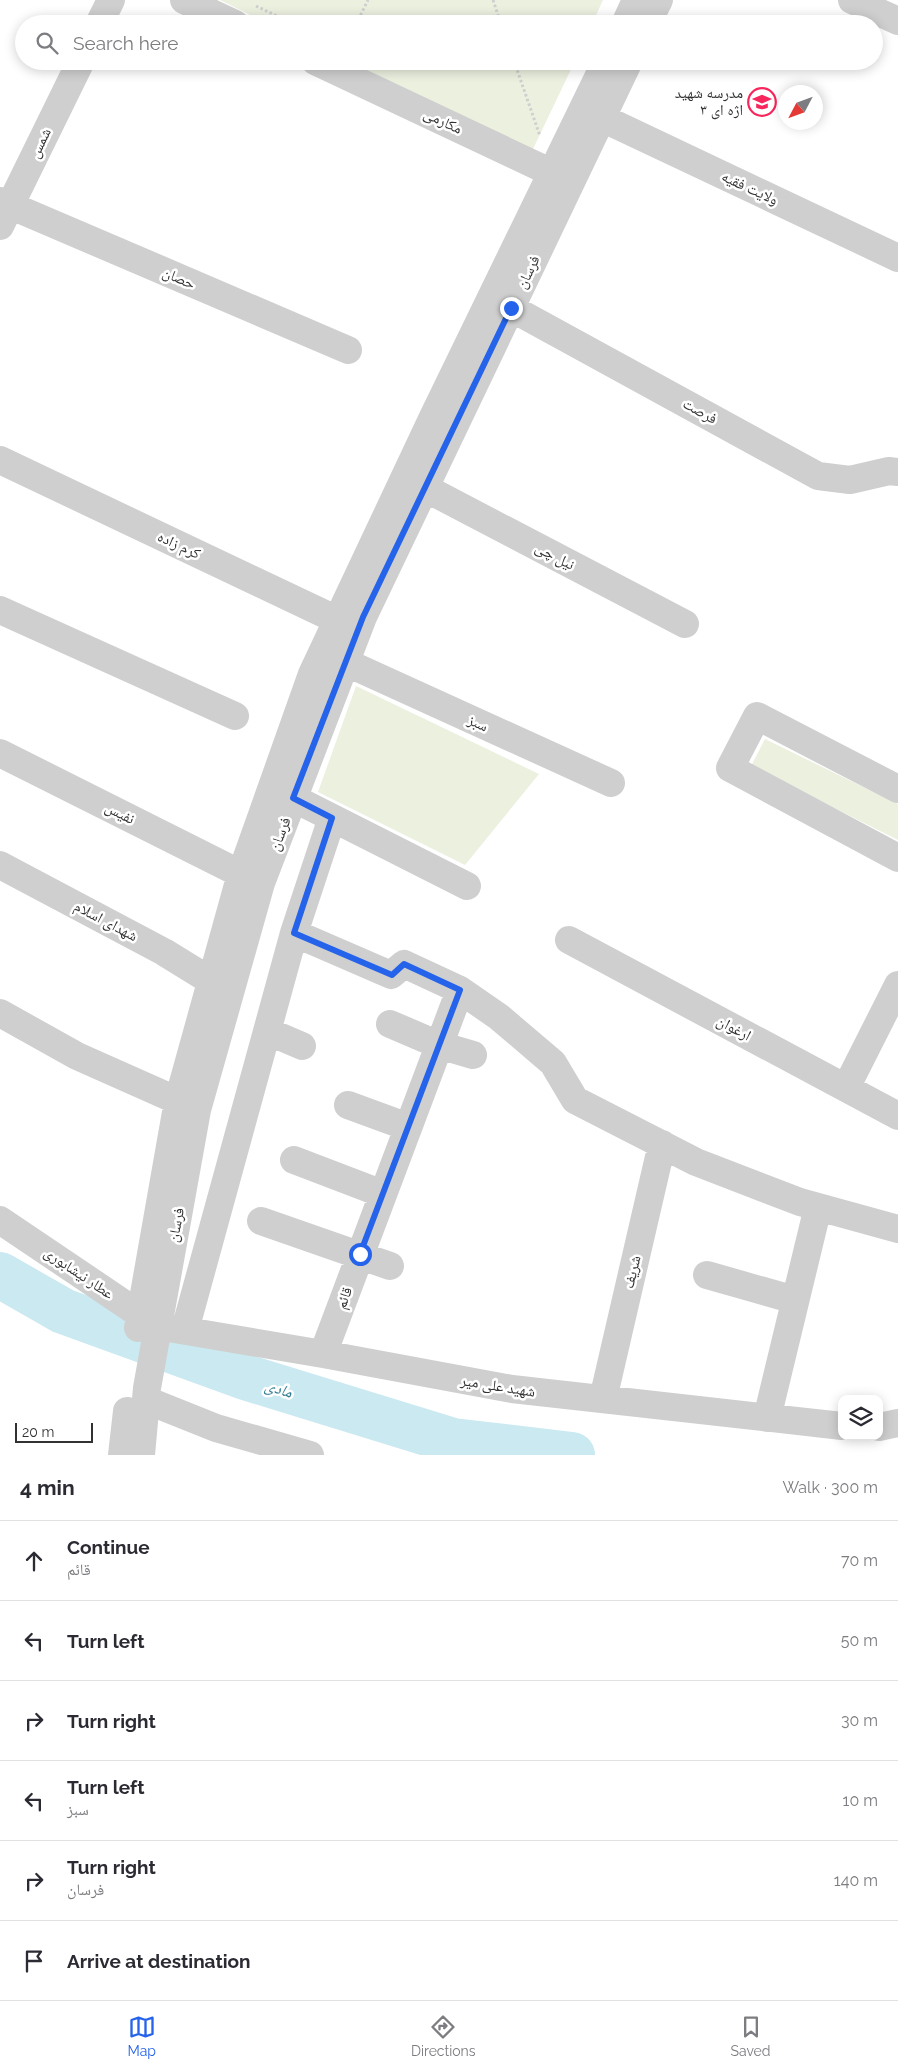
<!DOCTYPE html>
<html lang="en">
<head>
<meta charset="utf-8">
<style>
	:root { --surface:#fff; --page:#f7f7f7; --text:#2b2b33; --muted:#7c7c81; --line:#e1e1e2; --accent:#2563eb }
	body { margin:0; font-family:Raleway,"Noto Naskh Arabic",sans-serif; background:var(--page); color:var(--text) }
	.controls { position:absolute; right:15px; bottom:15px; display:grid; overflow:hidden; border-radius:10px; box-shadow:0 2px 12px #0003 }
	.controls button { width:45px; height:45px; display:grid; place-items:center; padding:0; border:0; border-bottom:1px solid var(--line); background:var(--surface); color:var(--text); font:25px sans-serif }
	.compass { position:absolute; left:778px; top:85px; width:45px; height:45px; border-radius:50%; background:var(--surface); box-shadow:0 2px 12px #0003; rotate:229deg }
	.scale { position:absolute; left:15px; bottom:12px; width:78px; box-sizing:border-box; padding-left:5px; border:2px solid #323232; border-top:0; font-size:14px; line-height:18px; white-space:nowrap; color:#323232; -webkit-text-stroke:4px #fff; paint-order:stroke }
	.stop { position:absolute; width:15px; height:15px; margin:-11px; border:4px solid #2563eb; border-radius:50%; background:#fff }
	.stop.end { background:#2563eb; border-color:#fff; box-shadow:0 1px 5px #0008 }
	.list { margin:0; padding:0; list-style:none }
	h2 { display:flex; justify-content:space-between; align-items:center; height:65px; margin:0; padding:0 20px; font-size:21px }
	h2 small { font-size:16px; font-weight:400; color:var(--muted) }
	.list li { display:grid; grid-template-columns:32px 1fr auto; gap:15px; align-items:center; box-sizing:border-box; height:80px; padding:0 20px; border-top:1px solid var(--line) }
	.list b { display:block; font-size:19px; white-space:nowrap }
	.list p { margin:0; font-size:16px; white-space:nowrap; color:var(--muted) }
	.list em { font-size:16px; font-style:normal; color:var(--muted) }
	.icon { flex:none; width:28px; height:28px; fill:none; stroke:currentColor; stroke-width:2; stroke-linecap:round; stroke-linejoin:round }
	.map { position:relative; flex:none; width:898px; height:1455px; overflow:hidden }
	.search { position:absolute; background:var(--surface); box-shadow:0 2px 12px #0003; left:15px; right:15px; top:15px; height:55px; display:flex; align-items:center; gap:12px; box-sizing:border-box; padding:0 18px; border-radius:28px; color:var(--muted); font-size:19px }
	.sheet { height:545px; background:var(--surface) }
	nav { display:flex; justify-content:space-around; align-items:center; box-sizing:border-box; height:70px; border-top:1px solid var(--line); background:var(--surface); font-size:14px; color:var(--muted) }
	nav a { display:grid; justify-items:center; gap:2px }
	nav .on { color:var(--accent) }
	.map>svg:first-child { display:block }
</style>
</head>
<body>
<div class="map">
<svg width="898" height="1455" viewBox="0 0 898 1455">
	<rect width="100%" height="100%" fill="#fff"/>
	<path fill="#ebf0df" d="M 220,0 L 603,0 L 592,24 L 269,24 Z
		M 347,61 L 575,61 L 532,151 Z
		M 356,686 L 539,774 L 465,865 L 318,792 Z
		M 765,739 L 898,804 L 898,840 L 751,766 Z"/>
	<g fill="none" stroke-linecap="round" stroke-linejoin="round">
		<path stroke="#cae9f1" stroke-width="46" d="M 0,1275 L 63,1311 L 242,1376 L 453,1441 L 572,1455"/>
		<path stroke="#cfcfcf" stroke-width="3" stroke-dasharray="2.5 2.5" stroke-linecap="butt" d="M 493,0 L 501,24
			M 256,6 L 294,24
			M 356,24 L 368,0
			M 514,61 L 540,136"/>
		<path stroke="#cfcfcf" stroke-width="28" d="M 184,0 L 235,24
			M 852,0 L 898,21
			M 99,24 L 111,0
			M 625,24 L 636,0
			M 647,24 L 659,0
			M 315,61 L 567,180
			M 602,118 L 898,258
			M 0,201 L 348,350
			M 0,226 L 81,61
			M 511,308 L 818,476 L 850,480 L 889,471 L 898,472
			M 0,460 L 352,627
			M 425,488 L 685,624
			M 0,610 L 235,716
			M 345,662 L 611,783
			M 0,753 L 241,874
			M 898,789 L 757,716 L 730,768 L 898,858
			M 293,798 L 467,886
			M 0,865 L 164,952 L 211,981
			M 294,933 L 391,975 L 404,964 L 460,990 L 499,1017 L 553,1063 L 575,1100 L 696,1162 L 800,1202 L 898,1229
			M 569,940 L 898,1116
			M 0,1013 L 77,1056 L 194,1108
			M 390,1024 L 439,1045 L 473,1055
			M 267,1031 L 302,1046
			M 846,1088 L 898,985
			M 348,1105 L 408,1127
			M 294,1160 L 383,1194
			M 0,1220 L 157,1326 L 323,1354 L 512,1389 L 842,1426
			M 261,1221 L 390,1266
			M 707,1275 L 795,1300
			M 138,1328 L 178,1101 L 241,874 L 312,674 L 433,417 L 606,61
			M 185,1330 L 294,933 L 332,818
			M 323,1354 L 460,990
			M 603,1399 L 662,1144
			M 146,1400 L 216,1428 L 310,1455
			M 767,1418 L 818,1207
			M 879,1427 L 898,1423
			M 122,1455 L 127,1411
			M 141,1455 L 147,1388 L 197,1110 L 261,883 L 363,617 L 629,61"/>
	</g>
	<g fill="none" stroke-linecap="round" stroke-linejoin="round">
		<path stroke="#2563eb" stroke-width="6" d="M 360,1254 L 460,990 L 404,964 L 392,975 L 294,933 L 332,818 L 293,798 L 363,617 L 511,308"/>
	</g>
	<defs>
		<symbol id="school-ring" viewBox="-11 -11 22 22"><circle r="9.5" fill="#fff" stroke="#f7265c" stroke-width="1.5"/><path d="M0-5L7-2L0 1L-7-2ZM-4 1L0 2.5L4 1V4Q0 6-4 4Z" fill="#f7265c"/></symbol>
	</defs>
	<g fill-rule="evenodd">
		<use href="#school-ring" x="746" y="86" width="32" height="32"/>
	</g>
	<g text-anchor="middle" stroke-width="5" stroke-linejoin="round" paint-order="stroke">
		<g font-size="15" fill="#323232" stroke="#fff" text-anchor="end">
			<text x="743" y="98">مدرسه شهید<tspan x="743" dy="17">اژه ای ۳</tspan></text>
		</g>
		<g font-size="15" fill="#323232" stroke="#fff">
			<text transform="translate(443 121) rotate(25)" y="5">مکارمی</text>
			<text transform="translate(40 143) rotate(-64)" y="5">شمس</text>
			<text transform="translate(750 188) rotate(25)" y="5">ولایت فقیه</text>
			<text transform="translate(528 272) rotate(-64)" y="5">فرسان</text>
			<text transform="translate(179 278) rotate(23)" y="5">حصان</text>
			<text transform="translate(700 411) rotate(29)" y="5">فرصت</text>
			<text transform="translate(179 545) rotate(25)" y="5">کرم زاده</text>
			<text transform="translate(555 556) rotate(28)" y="5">نیل چی</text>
			<text transform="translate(478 723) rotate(24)" y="5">سبز</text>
			<text transform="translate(120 813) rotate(27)" y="5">نفیس</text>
			<text transform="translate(280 834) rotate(-69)" y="5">فرسان</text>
			<text transform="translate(106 921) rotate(28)" y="5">شهدای اسلام</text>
			<text transform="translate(734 1028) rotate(28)" y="5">ارغوان</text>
			<text transform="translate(176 1225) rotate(-79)" y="5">فرسان</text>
			<text transform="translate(632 1272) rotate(-77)" y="5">شریف</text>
			<text transform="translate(79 1273) rotate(34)" y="5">عطار نیشابوری</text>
			<text transform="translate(344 1298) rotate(-70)" y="5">قائم</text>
			<text transform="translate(498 1386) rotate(9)" y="5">شهید علی میر</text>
		</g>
		<g font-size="16" font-style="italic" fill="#327d90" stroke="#fff">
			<text transform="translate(279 1388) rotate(17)" y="6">مادی</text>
		</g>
	</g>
</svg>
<div class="controls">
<button><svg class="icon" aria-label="layers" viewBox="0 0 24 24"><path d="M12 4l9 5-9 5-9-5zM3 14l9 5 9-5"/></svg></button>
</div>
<svg class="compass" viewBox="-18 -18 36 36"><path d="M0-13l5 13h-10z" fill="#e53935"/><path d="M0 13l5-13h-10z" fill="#7c7c81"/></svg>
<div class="scale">20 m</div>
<div class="stop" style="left:360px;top:1254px"></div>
<div class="stop end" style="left:511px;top:308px"></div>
<div class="search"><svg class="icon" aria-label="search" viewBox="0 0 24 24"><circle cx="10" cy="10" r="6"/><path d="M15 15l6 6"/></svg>Search here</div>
</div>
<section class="sheet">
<h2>4 min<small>Walk · 300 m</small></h2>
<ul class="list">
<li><svg class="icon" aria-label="ahead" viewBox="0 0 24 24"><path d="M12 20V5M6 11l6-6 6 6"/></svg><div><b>Continue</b><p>قائم</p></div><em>70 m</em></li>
<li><svg class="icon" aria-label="left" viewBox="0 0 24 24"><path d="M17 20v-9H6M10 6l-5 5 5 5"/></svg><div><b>Turn left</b></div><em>50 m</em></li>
<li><svg class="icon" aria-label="right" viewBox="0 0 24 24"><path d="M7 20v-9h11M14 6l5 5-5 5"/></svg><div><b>Turn right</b></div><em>30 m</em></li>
<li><svg class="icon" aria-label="left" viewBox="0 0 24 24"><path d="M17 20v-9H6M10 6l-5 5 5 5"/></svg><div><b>Turn left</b><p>سبز</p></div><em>10 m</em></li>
<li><svg class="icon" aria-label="right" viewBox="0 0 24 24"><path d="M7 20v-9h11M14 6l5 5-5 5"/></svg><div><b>Turn right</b><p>فرسان</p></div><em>140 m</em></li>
<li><svg class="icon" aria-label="arrive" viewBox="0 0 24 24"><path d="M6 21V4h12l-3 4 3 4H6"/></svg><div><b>Arrive at destination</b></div></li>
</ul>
</section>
<nav>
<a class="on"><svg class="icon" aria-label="map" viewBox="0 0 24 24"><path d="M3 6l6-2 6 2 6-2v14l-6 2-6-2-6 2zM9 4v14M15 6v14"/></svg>Map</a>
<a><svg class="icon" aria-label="directions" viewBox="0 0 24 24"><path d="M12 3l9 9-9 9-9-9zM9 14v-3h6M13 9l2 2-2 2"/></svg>Directions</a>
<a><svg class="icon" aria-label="saved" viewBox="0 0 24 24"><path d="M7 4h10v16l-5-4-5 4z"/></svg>Saved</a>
</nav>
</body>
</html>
